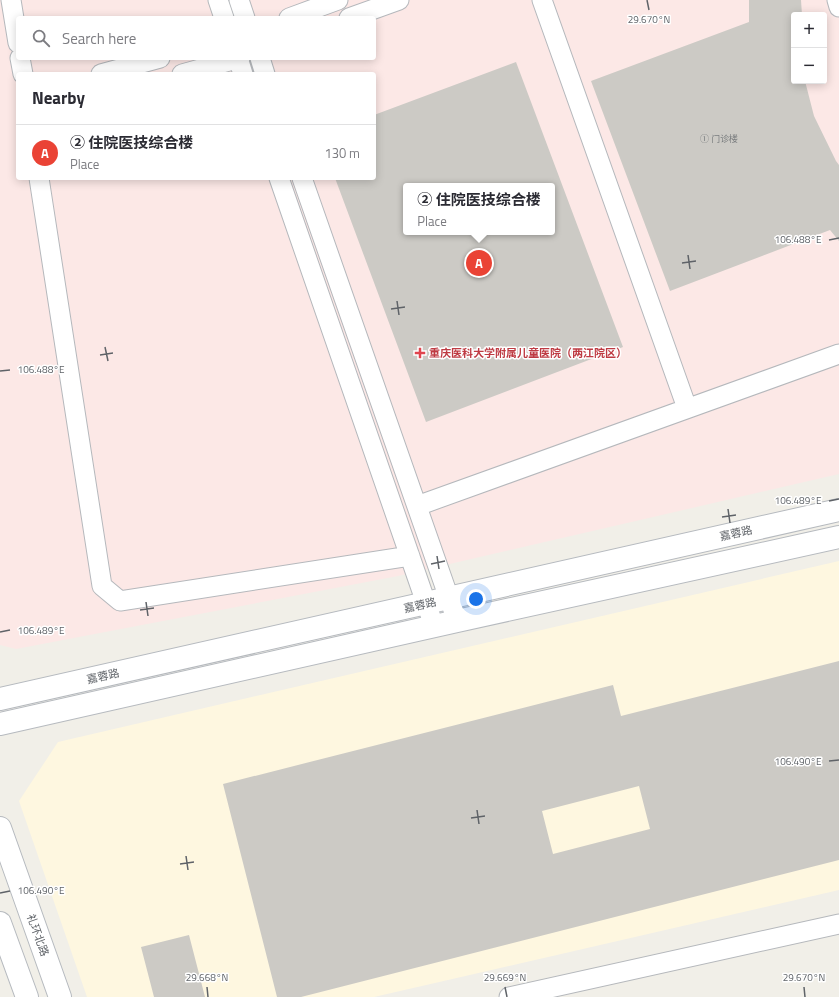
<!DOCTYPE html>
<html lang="en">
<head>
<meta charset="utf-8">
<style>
	:root { --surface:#fff; --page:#f7f7f7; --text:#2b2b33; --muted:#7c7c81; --line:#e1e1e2; --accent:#ea4335 }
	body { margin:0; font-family:"Titillium Web","Noto Sans SC",sans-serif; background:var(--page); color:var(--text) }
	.controls { position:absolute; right:12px; top:12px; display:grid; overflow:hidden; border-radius:4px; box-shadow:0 2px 10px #0003 }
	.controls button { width:36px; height:36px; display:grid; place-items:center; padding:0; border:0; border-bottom:1px solid var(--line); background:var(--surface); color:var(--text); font:20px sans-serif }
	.you { position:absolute; left:476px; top:599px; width:14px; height:14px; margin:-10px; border:3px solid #fff; border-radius:50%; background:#1a73e8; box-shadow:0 0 0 6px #1a73e833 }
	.badge { display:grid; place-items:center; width:26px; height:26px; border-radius:50%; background:var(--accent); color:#fff; font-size:13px; font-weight:700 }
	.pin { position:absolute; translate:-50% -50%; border:2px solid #fff; box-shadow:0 1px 4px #0006 }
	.popup { position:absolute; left:403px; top:183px; width:152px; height:52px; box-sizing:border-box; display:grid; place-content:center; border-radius:4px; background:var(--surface); filter:drop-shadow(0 1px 3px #0005); font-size:13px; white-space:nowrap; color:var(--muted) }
	.popup b { font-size:15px; color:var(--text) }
	.popup::after { content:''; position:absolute; left:50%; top:100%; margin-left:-8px; border:8px solid transparent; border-top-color:var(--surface) }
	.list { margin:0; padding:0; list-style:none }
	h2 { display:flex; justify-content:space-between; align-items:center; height:52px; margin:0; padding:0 16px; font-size:17px }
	h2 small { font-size:13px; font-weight:400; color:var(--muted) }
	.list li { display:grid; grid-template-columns:26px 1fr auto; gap:12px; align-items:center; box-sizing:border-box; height:56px; padding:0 16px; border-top:1px solid var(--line) }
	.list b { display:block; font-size:15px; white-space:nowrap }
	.list p { margin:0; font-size:13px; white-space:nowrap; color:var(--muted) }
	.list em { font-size:13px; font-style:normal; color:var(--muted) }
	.icon { flex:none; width:22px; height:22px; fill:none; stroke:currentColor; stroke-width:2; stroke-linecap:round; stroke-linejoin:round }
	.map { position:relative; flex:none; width:839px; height:997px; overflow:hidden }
	.search { position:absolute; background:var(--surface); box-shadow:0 2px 10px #0003; left:16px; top:16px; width:360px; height:44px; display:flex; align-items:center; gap:10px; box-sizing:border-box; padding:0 14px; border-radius:4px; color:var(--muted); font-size:15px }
	.panel { position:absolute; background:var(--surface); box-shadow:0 2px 10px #0003; left:16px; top:72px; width:360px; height:108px; border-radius:4px }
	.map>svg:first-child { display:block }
</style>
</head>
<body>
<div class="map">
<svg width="839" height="997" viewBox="0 0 839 997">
	<rect width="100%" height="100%" fill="#f1efe8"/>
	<path fill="#fef7e0" d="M 839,561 L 839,890 L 374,997 L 87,997 L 19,801 L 58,742 Z"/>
	<path fill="#fce8e6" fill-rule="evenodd" d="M 0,0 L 839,0 L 839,474 L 398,576 L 16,649 L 0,645 ZM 794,15 L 824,15 L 824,81 L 794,81 ZM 18,18 L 374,18 L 374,58 L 18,58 ZM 18,74 L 374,74 L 374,178 L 18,178 ZM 406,186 L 552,186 L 552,232 L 406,232 Z"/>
	<path fill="#cccac5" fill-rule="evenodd" d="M 749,0 L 801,0 L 802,15 L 794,15 L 794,81 L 805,81 L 814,116 L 836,161 L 839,165 L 839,241 L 830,230 L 670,291 L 591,81 L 749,22 Z
		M 516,62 L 623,347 L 426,422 L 335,178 L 374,178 L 374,115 ZM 406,186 L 552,186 L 552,232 L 406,232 Z
		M 839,661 L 839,860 L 301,997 L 277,997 L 223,784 L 613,685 L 621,716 ZM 639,786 L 650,829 L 553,854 L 542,811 Z
		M 189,935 L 205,997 L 154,997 L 141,947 Z"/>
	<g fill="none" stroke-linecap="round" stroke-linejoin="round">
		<defs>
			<path id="minor" d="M 11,0 L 18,43
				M 218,0 L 224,18
				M 239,0 L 245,18
				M 542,0 L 687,408
				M 837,0 L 839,7
				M 289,18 L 338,0
				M 349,18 L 399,0
				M 20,58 L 23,74
				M 238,58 L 243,74
				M 260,58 L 265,74
				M 101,74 L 160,58
				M 182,74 L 240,58
				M 39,178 L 102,586 L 120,601 L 410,556
				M 279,178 L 434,626
				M 302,178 L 457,621
				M 417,506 L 839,354
				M 509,997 L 839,924"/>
			<path id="secondary" d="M 0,699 L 839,510
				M 0,724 L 457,621 L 839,537
				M 0,828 L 60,997
				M 0,923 L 27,997"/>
		</defs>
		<use href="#minor" stroke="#b5b8bc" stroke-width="21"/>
		<use href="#secondary" stroke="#b6babf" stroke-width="24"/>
		<use href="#minor" stroke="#fff" stroke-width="19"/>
		<use href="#secondary" stroke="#fff" stroke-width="22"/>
	</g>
	<path fill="none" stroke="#5f6368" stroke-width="1.5" d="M 647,0 L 649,10M 829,240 L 839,238M 688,255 L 690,269M 682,263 L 696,261M 397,301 L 399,315M 391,309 L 405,307M 105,347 L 108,361M 100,355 L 113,353M 0,371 L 10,370M 829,501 L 839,499M 728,509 L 730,523M 722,517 L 736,515M 437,556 L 439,569M 431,564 L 445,561M 146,602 L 148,616M 140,610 L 154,608M 0,632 L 10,630M 829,761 L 839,760M 477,810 L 479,824M 471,818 L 485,816M 186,856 L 188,870M 180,864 L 194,862M 0,893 L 10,891M 207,987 L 208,997M 505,987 L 507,997M 804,987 L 805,997"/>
	<path fill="#e0444e" stroke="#fff" stroke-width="1.5" d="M418 347h4v4h4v4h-4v4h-4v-4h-4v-4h4z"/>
	<g text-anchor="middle" stroke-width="3" stroke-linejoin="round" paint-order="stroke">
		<g font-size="9" fill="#7a7d7f">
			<text x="719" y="142">① 门诊楼</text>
		</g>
		<g font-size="11" font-weight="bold" fill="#be3a42" stroke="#fff" text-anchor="start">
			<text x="429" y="357">重庆医科大学附属儿童医院（两江院区）</text>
		</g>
		<g font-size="11" fill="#5f6368" stroke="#fff">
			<text transform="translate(736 533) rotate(-13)" y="4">嘉蓉路</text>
			<text transform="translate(420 605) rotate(-13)" y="4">嘉蓉路</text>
			<text transform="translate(103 676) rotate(-13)" y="4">嘉蓉路</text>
			<text transform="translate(38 935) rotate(70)" y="4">礼环北路</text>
		</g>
	</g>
	<g font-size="10" text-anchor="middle" fill="#5f6368" stroke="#fff" stroke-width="3" stroke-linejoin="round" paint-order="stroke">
		<text x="649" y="23">29.670°N</text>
		<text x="798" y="243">106.488°E</text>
		<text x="41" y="373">106.488°E</text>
		<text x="798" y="504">106.489°E</text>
		<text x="41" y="634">106.489°E</text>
		<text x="798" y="765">106.490°E</text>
		<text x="41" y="894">106.490°E</text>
		<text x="207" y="981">29.668°N</text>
		<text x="505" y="981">29.669°N</text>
		<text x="804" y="981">29.670°N</text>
	</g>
</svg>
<div class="controls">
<button>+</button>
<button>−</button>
</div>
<div class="you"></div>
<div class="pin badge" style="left:479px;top:263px">A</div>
<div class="popup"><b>② 住院医技综合楼</b>Place</div>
<div class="search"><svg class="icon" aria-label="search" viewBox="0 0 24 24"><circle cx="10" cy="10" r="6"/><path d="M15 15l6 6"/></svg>Search here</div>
<section class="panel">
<h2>Nearby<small></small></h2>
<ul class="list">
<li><span class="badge">A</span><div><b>② 住院医技综合楼</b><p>Place</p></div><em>130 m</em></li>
</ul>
</section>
</div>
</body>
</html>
